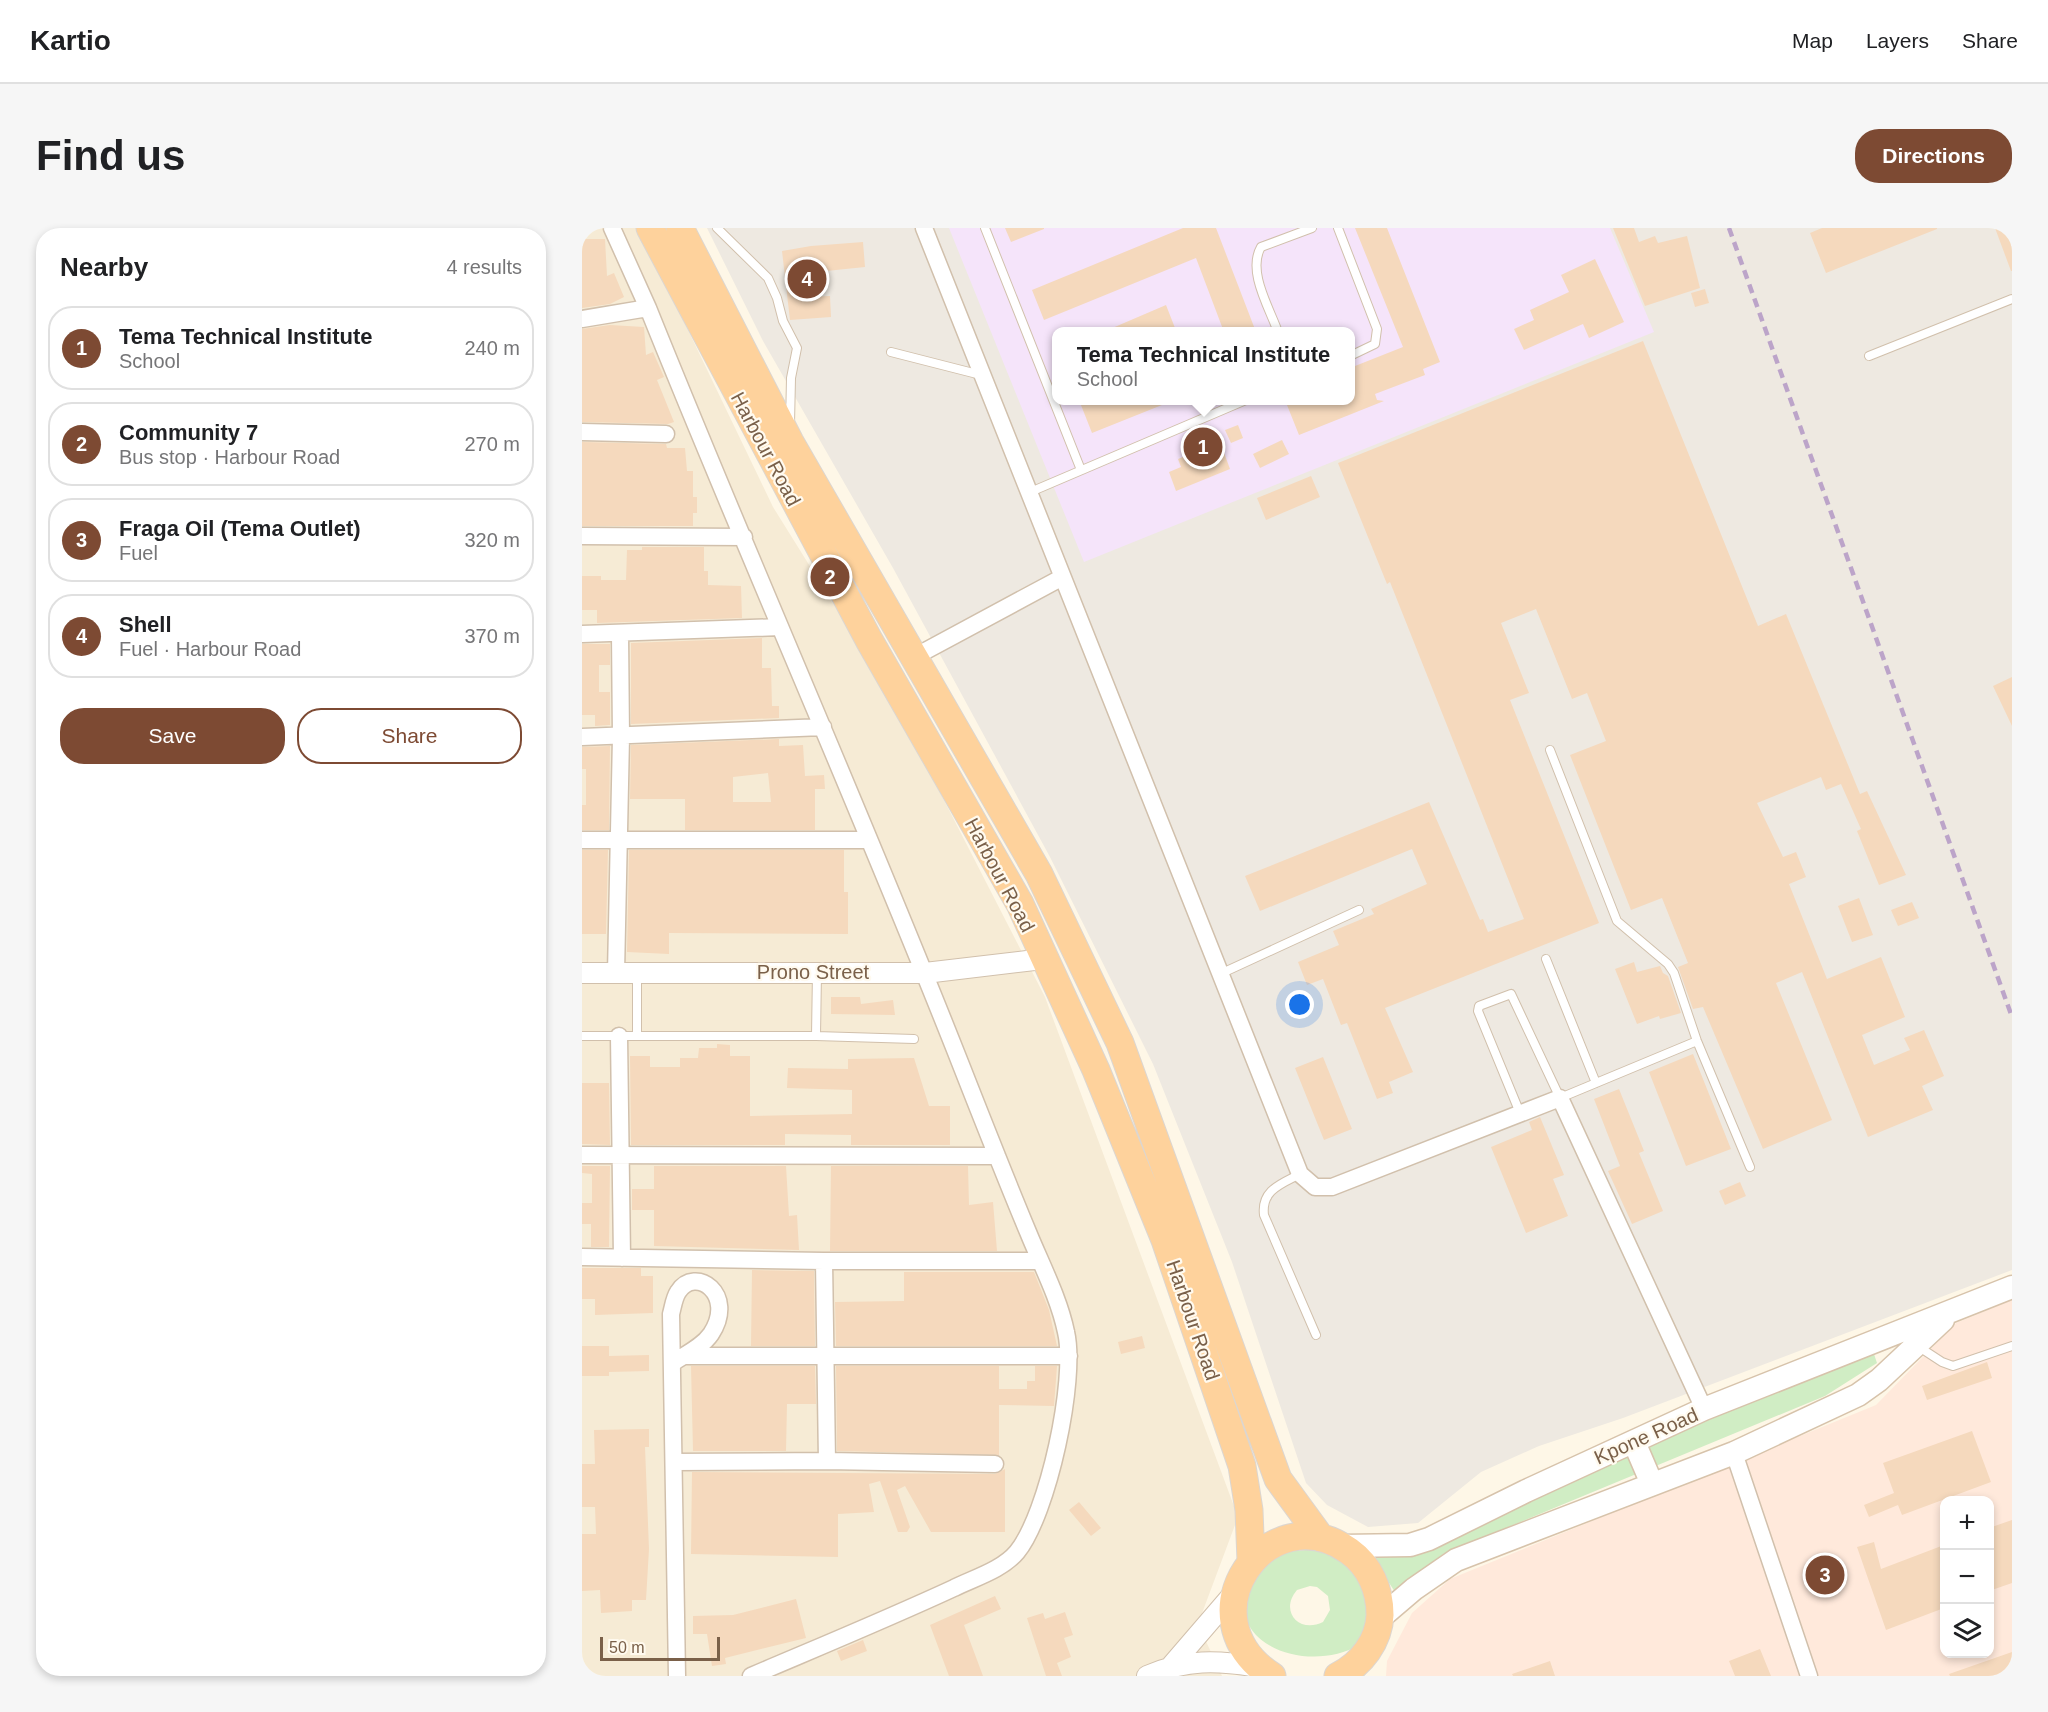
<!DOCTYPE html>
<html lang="en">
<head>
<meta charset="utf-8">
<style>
	:root { --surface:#fff; --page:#f6f6f6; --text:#202124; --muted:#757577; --line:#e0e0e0; --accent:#7d4a33 }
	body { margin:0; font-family:Arial,sans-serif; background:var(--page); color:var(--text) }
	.controls { position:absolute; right:18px; bottom:18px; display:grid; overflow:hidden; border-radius:12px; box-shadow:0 3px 9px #0003 }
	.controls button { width:54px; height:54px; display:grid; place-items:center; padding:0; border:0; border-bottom:2px solid var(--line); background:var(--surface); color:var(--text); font:30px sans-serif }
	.scale { position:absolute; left:18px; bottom:15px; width:120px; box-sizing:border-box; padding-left:6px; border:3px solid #7a6049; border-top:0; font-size:16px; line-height:21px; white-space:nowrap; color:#7a6049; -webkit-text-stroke:4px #fffaef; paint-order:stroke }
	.you { position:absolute; left:718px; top:777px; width:21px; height:21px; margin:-15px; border:4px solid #fff; border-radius:50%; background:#1a73e8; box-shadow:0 0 0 9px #1a73e833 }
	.badge { display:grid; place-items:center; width:39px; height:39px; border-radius:50%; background:var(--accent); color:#fff; font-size:20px; font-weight:700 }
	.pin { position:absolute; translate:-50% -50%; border:3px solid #fff; box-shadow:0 2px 6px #0006 }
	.popup { position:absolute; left:470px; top:99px; width:303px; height:78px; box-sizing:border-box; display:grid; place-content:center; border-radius:12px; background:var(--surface); filter:drop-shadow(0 2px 4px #0005); font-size:20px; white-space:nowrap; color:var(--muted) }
	.popup b { font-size:22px; color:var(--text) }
	.popup::after { content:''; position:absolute; left:50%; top:100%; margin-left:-12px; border:12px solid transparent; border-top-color:var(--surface) }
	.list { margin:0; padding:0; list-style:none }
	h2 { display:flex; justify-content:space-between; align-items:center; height:78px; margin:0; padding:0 24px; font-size:26px }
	h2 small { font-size:20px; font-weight:400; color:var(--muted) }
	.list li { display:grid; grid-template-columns:39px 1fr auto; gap:18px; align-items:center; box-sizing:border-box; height:84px; margin:0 12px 12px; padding:0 12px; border:2px solid var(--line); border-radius:24px }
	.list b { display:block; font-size:22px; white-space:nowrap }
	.list p { margin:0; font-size:20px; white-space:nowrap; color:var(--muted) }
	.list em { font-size:20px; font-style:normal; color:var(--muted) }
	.actions { display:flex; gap:12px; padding:18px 24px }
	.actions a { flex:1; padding:14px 0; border:2px solid var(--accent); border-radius:24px; text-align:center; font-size:21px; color:var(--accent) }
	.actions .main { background:var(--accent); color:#fff }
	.icon { flex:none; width:33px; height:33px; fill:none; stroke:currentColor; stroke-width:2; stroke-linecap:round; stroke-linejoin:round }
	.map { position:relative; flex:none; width:1430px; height:1448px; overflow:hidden; border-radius:24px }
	header { display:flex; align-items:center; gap:36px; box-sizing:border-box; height:84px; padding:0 30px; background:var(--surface); border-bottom:2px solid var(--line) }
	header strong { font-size:28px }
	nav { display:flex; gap:33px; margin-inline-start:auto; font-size:21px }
	.intro { display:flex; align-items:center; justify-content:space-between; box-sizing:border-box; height:144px; padding:0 36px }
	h1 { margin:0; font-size:42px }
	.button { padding:15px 27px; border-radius:24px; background:var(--accent); color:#fff; font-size:21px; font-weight:700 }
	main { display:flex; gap:36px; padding:0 36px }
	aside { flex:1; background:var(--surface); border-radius:24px; box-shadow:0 3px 9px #0003 }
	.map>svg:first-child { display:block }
</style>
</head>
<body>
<header>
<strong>Kartio</strong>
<nav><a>Map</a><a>Layers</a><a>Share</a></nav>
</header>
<div class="intro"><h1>Find us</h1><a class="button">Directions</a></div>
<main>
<aside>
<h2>Nearby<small>4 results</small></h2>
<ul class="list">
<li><span class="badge">1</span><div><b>Tema Technical Institute</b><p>School</p></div><em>240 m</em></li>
<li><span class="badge">2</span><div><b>Community 7</b><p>Bus stop · Harbour Road</p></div><em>270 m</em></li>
<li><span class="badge">3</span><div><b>Fraga Oil (Tema Outlet)</b><p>Fuel</p></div><em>320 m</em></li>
<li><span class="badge">4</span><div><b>Shell</b><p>Fuel · Harbour Road</p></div><em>370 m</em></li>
</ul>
<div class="actions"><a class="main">Save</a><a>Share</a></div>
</aside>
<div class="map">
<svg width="1430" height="1448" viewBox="0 0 1430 1448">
	<rect width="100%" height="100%" fill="#fef7e7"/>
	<path fill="#f6ebd5" d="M 0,0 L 57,0 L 191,279 L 307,465 L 463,769 L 656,1289 L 616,1396 L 640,1448 L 0,1448 Z"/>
	<path fill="#ffe9db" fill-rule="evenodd" d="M 1430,1072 L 1430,1448 L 804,1448 L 805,1433 L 830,1385 L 868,1351 L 1294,1177 L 1374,1095 ZM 1362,1272 L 1408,1272 L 1408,1426 L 1362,1426 Z"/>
	<path fill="#eee9e1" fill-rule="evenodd" d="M 125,0 L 1430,0 L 1430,1042 L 1041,1190 L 957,1218 L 899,1244 L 836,1295 L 786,1299 L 745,1277 L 724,1255 L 650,1034 L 571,836 L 468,629 L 311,340 L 181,113 ZM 474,104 L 768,104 L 768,172 L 474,172 Z"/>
	<path fill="#f5e4fa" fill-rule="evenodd" d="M 367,0 L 1028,0 L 1072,104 L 502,334 ZM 474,104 L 768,104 L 768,172 L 474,172 Z"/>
	<path fill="#d0edc4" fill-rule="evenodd" d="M 1284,1126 L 1292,1126 L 1295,1135 L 1243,1168 L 861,1326 L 813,1364 L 787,1324 Z
		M 754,1320 L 791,1368 C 788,1379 785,1410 778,1417 C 722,1448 637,1413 669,1352 C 674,1342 686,1332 694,1324 ZM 728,1358 L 735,1359 L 746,1368 L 748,1382 L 741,1394 C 717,1406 697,1383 715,1362 Z"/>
	<path fill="#f5d9bd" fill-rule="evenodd" d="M 423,0 L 462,0 L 462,1 L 429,14 Z
		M 601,0 L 634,0 L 674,104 L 642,104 L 614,30 L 462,92 L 450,62 Z
		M 773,0 L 805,0 L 858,134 L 841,141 L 843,147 L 793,166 L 795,172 L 802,173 L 717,207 L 703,172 L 768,172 L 768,140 L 821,119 Z
		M 1031,0 L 1052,0 L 1057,14 L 1073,8 L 1076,15 L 1105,8 L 1118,60 L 1063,78 Z
		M 1240,0 L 1355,0 L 1355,1 L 1244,45 L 1228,5 Z
		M 1413,0 L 1430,0 L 1430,43 L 1429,43 Z
		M 0,11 L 23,11 L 25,48 L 32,45 L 42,69 L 28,76 L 0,80 Z
		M 281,14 L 283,39 L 225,45 L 227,69 L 248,68 L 249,89 L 208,92 L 200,23 L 229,18 Z
		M 1013,31 L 1042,94 L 1007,110 L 1001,96 L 942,122 L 932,101 L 952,92 L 948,82 L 987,64 L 979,47 Z
		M 1123,61 L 1127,75 L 1113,79 L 1109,65 Z
		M 584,77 L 593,100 L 583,104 L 521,104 Z
		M 28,97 L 62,99 L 64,127 L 71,124 L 82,149 L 75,152 L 92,194 L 86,196 L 0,194 L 0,101 Z
		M 1061,113 L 1176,398 L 1204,386 L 1278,566 L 1285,563 L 1324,647 L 1297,657 L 1275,603 L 1279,601 L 1259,556 L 1244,562 L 1239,549 L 1175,575 L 1201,629 L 1214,624 L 1224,649 L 1207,656 L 1245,751 L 1299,729 L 1323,789 L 1280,807 L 1292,837 L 1328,822 L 1322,810 L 1342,802 L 1362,848 L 1340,858 L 1351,882 L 1286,909 L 1220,744 L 1194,755 L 1250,892 L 1181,921 L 1121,779 L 1111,781 L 1096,739 L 1106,735 L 1080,670 L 1049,682 L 988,527 L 1024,513 L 1005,465 L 990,471 L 954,381 L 919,395 L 947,465 L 928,472 L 1017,695 L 803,780 L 831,844 L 807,854 L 811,865 L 795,871 L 765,795 L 759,797 L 741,751 L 725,757 L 716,734 L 757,717 L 751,703 L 792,686 L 789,681 L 845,656 L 830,621 L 678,683 L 663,648 L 847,574 L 898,692 L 901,691 L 906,704 L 942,691 L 808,354 L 805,356 L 756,235 Z
		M 497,172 L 590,172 L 590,173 L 510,205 Z
		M 656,197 L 661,210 L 649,215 L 643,202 Z
		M 700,212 L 707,226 L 678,240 L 671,226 Z
		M 0,214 L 84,216 L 85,220 L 103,220 L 105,243 L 111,243 L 111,269 L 115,269 L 115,285 L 111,285 L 111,298 L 0,298 Z
		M 620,221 L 623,230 L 641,222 L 648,241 L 594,263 L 587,244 L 599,239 L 596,231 Z
		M 729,248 L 738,269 L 684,292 L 675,270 Z
		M 60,319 L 122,319 L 122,343 L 126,343 L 126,357 L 159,358 L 160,390 L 15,395 L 15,382 L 0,382 L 0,348 L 19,348 L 19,352 L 44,352 L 45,322 L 60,322 Z
		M 180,410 L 180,440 L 189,440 L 190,478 L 197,478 L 197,490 L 49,496 L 49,415 Z
		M 0,416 L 28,416 L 28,437 L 17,437 L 17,464 L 28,464 L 28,497 L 13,498 L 13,487 L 0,487 Z
		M 1430,449 L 1430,498 L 1411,458 Z
		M 197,511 L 197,518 L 221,517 L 223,548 L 242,547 L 243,561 L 233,561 L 233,602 L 103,602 L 103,571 L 48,571 L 49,517 ZM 186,545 L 189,574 L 151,574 L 151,549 Z
		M 28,518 L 27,602 L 0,602 L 0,577 L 4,577 L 4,541 L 0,541 L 0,519 Z
		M 0,622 L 26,622 L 24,706 L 0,706 Z
		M 47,622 L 262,622 L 262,664 L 266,664 L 266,706 L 87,705 L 87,726 L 45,724 Z
		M 1277,670 L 1291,707 L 1270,714 L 1256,678 Z
		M 1330,674 L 1337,690 L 1316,698 L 1309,682 Z
		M 1052,734 L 1055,744 L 1078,738 L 1081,745 L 1086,748 L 1099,785 L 1078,791 L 1077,788 L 1055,796 L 1033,741 Z
		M 249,769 L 278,769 L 279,776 L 311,772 L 313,787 L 249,786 Z
		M 135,816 L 148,817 L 148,828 L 168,828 L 168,888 L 270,886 L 270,862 L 205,860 L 206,840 L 266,841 L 266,831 L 332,830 L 347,878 L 368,878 L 368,917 L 269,917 L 269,907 L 203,906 L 203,917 L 49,917 L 48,828 L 68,828 L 68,839 L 98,839 L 98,830 L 116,830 L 117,820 L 135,820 Z
		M 1111,826 L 1149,921 L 1104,938 L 1067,844 Z
		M 741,829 L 770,901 L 742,912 L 713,840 Z
		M 0,855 L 27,855 L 28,917 L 0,916 Z
		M 1037,861 L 1062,923 L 1057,925 L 1081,983 L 1050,996 L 1026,943 L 1038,938 L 1012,871 Z
		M 958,889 L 982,947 L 971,951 L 986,988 L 944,1005 L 909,919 L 950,902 L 947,894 Z
		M 0,938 L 28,938 L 27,1019 L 9,1019 L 9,996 L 0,996 L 0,975 L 10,975 L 10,946 L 0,945 Z
		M 72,938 L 204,938 L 207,988 L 215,987 L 217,1022 L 72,1018 L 72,982 L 50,982 L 50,961 L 72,961 Z
		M 249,938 L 386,938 L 387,977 L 411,974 L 415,1023 L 248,1023 Z
		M 1158,954 L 1164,968 L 1143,977 L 1137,963 Z
		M 0,1040 L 59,1040 L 59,1048 L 71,1048 L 71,1085 L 13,1087 L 13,1071 L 0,1071 Z
		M 170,1042 L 232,1043 L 233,1118 L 169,1118 Z
		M 322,1044 L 452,1044 L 467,1082 L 475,1118 L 254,1118 L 253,1074 L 322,1073 Z
		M 560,1108 L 563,1120 L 539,1126 L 536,1114 Z
		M 0,1118 L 27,1118 L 27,1128 L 67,1127 L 67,1143 L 27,1144 L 27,1148 L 0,1148 Z
		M 1405,1134 L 1410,1150 L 1345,1172 L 1340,1158 Z
		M 109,1138 L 233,1138 L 234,1176 L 205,1176 L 204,1223 L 111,1223 Z
		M 254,1138 L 417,1138 L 417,1161 L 445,1161 L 445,1153 L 453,1153 L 453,1138 L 475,1138 L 472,1178 L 417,1177 L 417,1227 L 255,1223 Z
		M 67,1201 L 67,1219 L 63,1219 L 67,1321 L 64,1372 L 50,1372 L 50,1383 L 19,1385 L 18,1362 L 0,1363 L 0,1306 L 14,1306 L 13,1279 L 0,1279 L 0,1236 L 13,1236 L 12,1202 Z
		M 1390,1203 L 1409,1254 L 1320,1287 L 1316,1277 L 1287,1289 L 1282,1277 L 1312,1265 L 1301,1235 Z
		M 423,1241 L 423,1304 L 349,1304 L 323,1258 L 315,1262 L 328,1299 L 325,1304 L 316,1304 L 298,1253 L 287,1256 L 292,1284 L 256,1286 L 256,1329 L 109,1326 L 110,1244 L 413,1246 Z
		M 497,1274 L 519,1300 L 509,1308 L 487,1282 Z
		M 1430,1292 L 1430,1355 L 1407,1363 L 1407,1300 Z
		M 1292,1314 L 1299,1341 L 1362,1317 L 1362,1380 L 1304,1402 L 1275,1319 Z
		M 413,1368 L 419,1381 L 382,1397 L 401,1448 L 367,1448 L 348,1397 Z
		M 214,1371 L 224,1410 L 143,1430 L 144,1436 L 130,1438 L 125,1406 L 111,1406 L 111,1388 L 151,1387 Z
		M 483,1384 L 491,1407 L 482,1410 L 489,1429 L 475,1435 L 480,1448 L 464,1448 L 445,1390 L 461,1385 L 463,1391 Z
		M 281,1412 L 285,1423 L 259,1433 L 255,1423 Z
		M 1178,1421 L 1189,1448 L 1153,1448 L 1147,1433 Z
		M 1430,1424 L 1430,1448 L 1368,1448 L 1367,1446 Z
		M 968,1433 L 973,1448 L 931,1448 L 930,1446 Z"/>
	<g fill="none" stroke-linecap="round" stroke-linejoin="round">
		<defs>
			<path id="service" d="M 135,0 L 186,50 L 195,70 L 201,93 L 215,120 L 209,150 L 208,196
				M 403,0 L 499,242
				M 756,0 L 795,101 L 793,116 L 768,128
				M 696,104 C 687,79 665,43 679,19 L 730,0
				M 309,124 L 399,147
				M 1287,128 L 1430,71
				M 446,265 L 664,172
				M 968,522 L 1035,693 L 1086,736 L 1092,745 L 1115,813 L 1168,939
				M 964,731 L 1014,855
				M 235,744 L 234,808 L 332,811
				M 55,745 L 55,808
				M 638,746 L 777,682
				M 0,808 L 234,808
				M 938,885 L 896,783 L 897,778 L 929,766 L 978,870 L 1115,813
				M 718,946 C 699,956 679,962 682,987 L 734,1107
				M 1334,1117 L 1360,1134 L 1371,1138 L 1430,1118"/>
			<path id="minor" d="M 30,0 L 66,80
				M 342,0 L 718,946 L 733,959 L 750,959 L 978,870 L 1122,1181
				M 0,91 L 66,80 C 168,334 279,583 379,837 C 401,893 423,949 446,1004 C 459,1036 477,1070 484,1104 C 495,1151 466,1286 435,1324 C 420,1342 392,1350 372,1360 C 305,1391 237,1419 169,1448
				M 0,204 L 84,206
				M 0,308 L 162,309
				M 0,406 L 198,399
				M 334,428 L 479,350
				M 0,509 L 241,499
				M 0,612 L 287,612
				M 34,745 L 39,509 L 38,406
				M 37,808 L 40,1030
				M 0,927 L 415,928
				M 0,1029 L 242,1033 L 458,1033
				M 242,1033 L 245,1233 L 413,1236
				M 102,1128 L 487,1128
				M 92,1134 C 104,1126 120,1119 129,1106 C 155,1066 113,1037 96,1064 C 92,1070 91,1079 89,1086 L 95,1448
				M 1152,1225 L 1227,1448
				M 92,1234 L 245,1233"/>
			<path id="tertiary" d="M 0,745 L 343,745 L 461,731
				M 590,1437 L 652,1365
				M 565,1448 C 604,1431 635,1432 676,1439"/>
			<path id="secondary" d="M 1052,1214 L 1070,1256
				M 760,1318 L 828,1317 L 847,1311 L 944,1263 L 1122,1181 L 1430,1059
				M 798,1390 L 832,1361 L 874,1332 L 1152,1225 L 1276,1167 L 1297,1152 L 1361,1092"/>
			<path id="trunk" d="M 68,0 L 287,412 L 438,676 L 514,842 L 583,1012 L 660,1238 L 667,1282 L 669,1333
				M 98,0 L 208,214 L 457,646 L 538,815 L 696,1251 L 739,1310
				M 690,1448 C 599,1389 686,1265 767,1323 C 788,1338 798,1362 798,1387 C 797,1413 779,1437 756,1448"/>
		</defs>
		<use href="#service" stroke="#d1c0ac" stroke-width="10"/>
		<use href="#minor" stroke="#d1c0ac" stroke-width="19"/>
		<use href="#tertiary" stroke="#d1c0ac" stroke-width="22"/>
		<use href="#secondary" stroke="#d7c3ab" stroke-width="25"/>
		<use href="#trunk" stroke="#dcd6d0" stroke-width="29"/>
		<use href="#service" stroke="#fff" stroke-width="8"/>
		<use href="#minor" stroke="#fff" stroke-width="16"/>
		<use href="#tertiary" stroke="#fff" stroke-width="20"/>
		<use href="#secondary" stroke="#fff" stroke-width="22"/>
		<use href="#trunk" stroke="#fed29c" stroke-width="27"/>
		<path stroke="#bca4c9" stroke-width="4.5" stroke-dasharray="9 6" stroke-linecap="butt" d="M 1147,0 L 1430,789"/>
	</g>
	<g text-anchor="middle" stroke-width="4.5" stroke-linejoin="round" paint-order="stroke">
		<g font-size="20" fill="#7a6049" stroke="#fffaef">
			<text transform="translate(184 221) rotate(62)" y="7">Harbour Road</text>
			<text transform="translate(418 647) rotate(62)" y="7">Harbour Road</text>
			<text x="231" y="751">Prono Street</text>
			<text transform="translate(611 1092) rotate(71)" y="7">Harbour Road</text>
			<text transform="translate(1064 1208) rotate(-24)" y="7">Kpone Road</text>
		</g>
	</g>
</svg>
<div class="controls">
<button>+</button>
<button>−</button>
<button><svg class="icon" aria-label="layers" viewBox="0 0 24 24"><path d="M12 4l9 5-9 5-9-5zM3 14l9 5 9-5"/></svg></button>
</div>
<div class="scale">50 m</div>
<div class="you"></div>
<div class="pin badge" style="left:621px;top:219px">1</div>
<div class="popup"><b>Tema Technical Institute</b>School</div>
<div class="pin badge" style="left:248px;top:349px">2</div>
<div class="pin badge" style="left:1243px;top:1347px">3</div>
<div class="pin badge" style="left:225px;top:51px">4</div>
</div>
</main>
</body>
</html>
